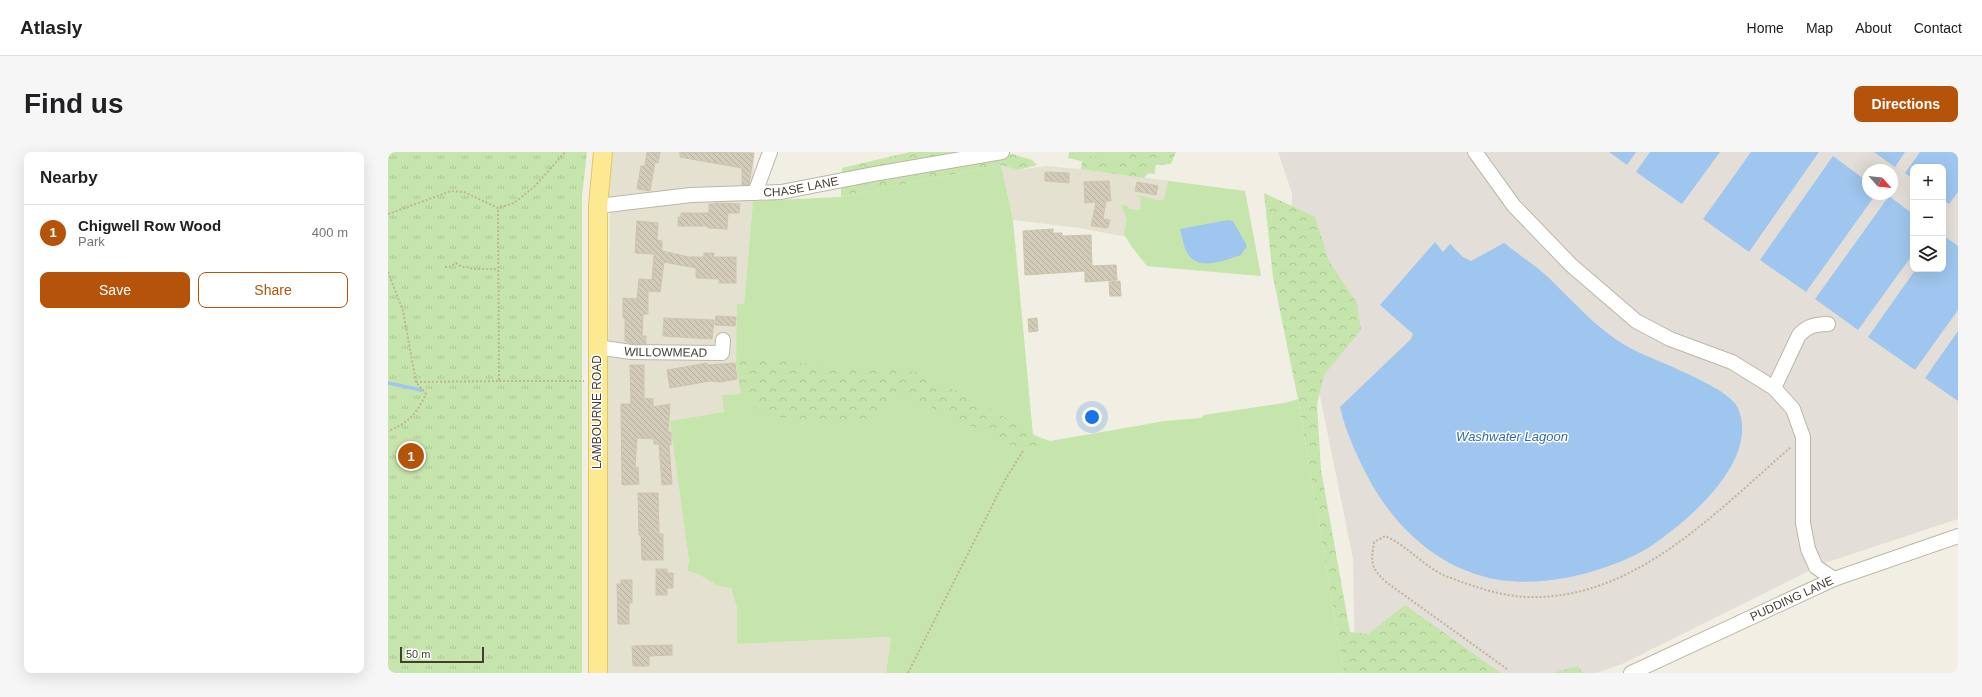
<!DOCTYPE html>
<html lang="en">
<head>
<meta charset="utf-8">
<style>
	:root { --surface:#fff; --page:#f6f6f6; --text:#202124; --muted:#757577; --line:#e0e0e0; --accent:#b45309 }
	body { margin:0; font-family:Helvetica,sans-serif; background:var(--page); color:var(--text) }
	.controls { position:absolute; right:12px; top:12px; display:grid; overflow:hidden; border-radius:8px; box-shadow:0 4px 16px #0002 }
	.controls button { width:36px; height:36px; display:grid; place-items:center; padding:0; border:0; border-bottom:1px solid var(--line); background:var(--surface); color:var(--text); font:20px sans-serif }
	.compass { position:absolute; left:1474px; top:12px; width:36px; height:36px; border-radius:50%; background:var(--surface); box-shadow:0 4px 16px #0002; rotate:117deg }
	.scale { position:absolute; left:12px; bottom:10px; width:84px; box-sizing:border-box; padding-left:4px; border:2px solid #433e34; border-top:0; font-size:11px; line-height:14px; white-space:nowrap; color:#433e34; -webkit-text-stroke:3px #fff; paint-order:stroke }
	.you { position:absolute; left:704px; top:265px; width:14px; height:14px; margin:-10px; border:3px solid #fff; border-radius:50%; background:#1a73e8; box-shadow:0 0 0 6px #1a73e833 }
	.badge { display:grid; place-items:center; width:26px; height:26px; border-radius:50%; background:var(--accent); color:#fff; font-size:13px; font-weight:700 }
	.pin { position:absolute; translate:-50% -50%; border:2px solid #fff; box-shadow:0 1px 4px #0006 }
	.list { margin:0; padding:0; list-style:none }
	h2 { display:flex; justify-content:space-between; align-items:center; height:52px; margin:0; padding:0 16px; font-size:17px }
	h2 small { font-size:13px; font-weight:400; color:var(--muted) }
	.list li { display:grid; grid-template-columns:26px 1fr auto; gap:12px; align-items:center; box-sizing:border-box; height:56px; padding:0 16px; border-top:1px solid var(--line) }
	.list b { display:block; font-size:15px; white-space:nowrap }
	.list p { margin:0; font-size:13px; white-space:nowrap; color:var(--muted) }
	.list em { font-size:13px; font-style:normal; color:var(--muted) }
	.actions { display:flex; gap:8px; padding:12px 16px }
	.actions a { flex:1; padding:9px 0; border:1px solid var(--accent); border-radius:8px; text-align:center; font-size:14px; color:var(--accent) }
	.actions .main { background:var(--accent); color:#fff }
	.icon { flex:none; width:22px; height:22px; fill:none; stroke:currentColor; stroke-width:2; stroke-linecap:round; stroke-linejoin:round }
	.map { position:relative; flex:none; width:1570px; height:521px; overflow:hidden; border-radius:8px }
	header { display:flex; align-items:center; gap:24px; box-sizing:border-box; height:56px; padding:0 20px; background:var(--surface); border-bottom:1px solid var(--line) }
	header strong { font-size:19px }
	nav { display:flex; gap:22px; margin-inline-start:auto; font-size:14px }
	.intro { display:flex; align-items:center; justify-content:space-between; box-sizing:border-box; height:96px; padding:0 24px }
	h1 { margin:0; font-size:28px }
	.button { padding:10px 18px; border-radius:8px; background:var(--accent); color:#fff; font-size:14px; font-weight:700 }
	main { display:flex; gap:24px; padding:0 24px }
	aside { flex:1; background:var(--surface); border-radius:8px; box-shadow:0 4px 16px #0002 }
	.map>svg:first-child { display:block }
</style>
</head>
<body>
<header>
<strong>Atlasly</strong>
<nav><a>Home</a><a>Map</a><a>About</a><a>Contact</a></nav>
</header>
<div class="intro"><h1>Find us</h1><a class="button">Directions</a></div>
<main>
<aside>
<h2>Nearby<small></small></h2>
<ul class="list">
<li><span class="badge">1</span><div><b>Chigwell Row Wood</b><p>Park</p></div><em>400 m</em></li>
</ul>
<div class="actions"><a class="main">Save</a><a>Share</a></div>
</aside>
<div class="map">
<svg width="1570" height="521" viewBox="0 0 1570 521">
	<defs>
		<pattern id="forest-crowns" width="20" height="18" patternUnits="userSpaceOnUse"><rect width="20" height="18" fill="#c6e5ac"/><path d="M2 6a3 3 0 1 1 6 0M12 15a3 3 0 1 1 6 0" fill="none" stroke="#abc695"/></pattern>
		<pattern id="park-tufts" width="24" height="20" patternUnits="userSpaceOnUse"><rect width="24" height="20" fill="#c6e5ac"/><path d="M3 7l-1-3M5 7V3M7 7l1-3M15 17l-1-3M17 17v-4M19 17l1-3" fill="none" stroke="#abc695"/></pattern>
		<pattern id="building-back-hatch" width="6" height="6" patternUnits="userSpaceOnUse"><rect width="6" height="6" fill="#d3cbb9"/><path d="M-1 5l2 2M0 0l6 6M5-1l2 2" fill="none" stroke="#b6afa0"/></pattern>
	</defs>
	<rect width="100%" height="100%" fill="#f1eee3"/>
	<path fill="#e5e1d1" d="M 224,0 L 366,0 L 365,49 L 356,152 L 350,152 L 348,213 L 353,243 L 337,260 L 283,269 L 301,409 L 299,419 L 310,422 L 330,434 L 343,436 L 349,456 L 349,492 L 503,485 L 498,521 L 219,521 L 217,474 L 222,47 L 219,42 Z
		M 613,13 L 630,18 L 658,14 L 693,17 L 857,39 L 873,124 L 759,114 L 744,95 L 739,85 L 691,76 L 625,68 Z"/>
	<path fill="#e3dfd8" fill-rule="evenodd" d="M 890,0 L 1570,0 L 1570,367 L 1437,411 L 1234,512 L 1209,521 L 967,521 L 965,407 L 932,244 L 923,236 L 903,90 L 904,41 ZM 1525,15 L 1555,15 L 1555,117 L 1525,117 ZM 1480,18 L 1504,18 L 1504,42 L 1480,42 Z"/>
	<path fill="#c6e5ac" d="M 681,0 L 768,0 L 767,22 L 728,17 L 680,6 Z
		M 613,13 L 625,68 L 645,283 L 662,289 L 777,269 L 813,266 L 816,263 L 896,251 L 910,247 L 956,521 L 498,521 L 503,485 L 349,492 L 349,456 L 343,436 L 330,434 L 310,422 L 299,419 L 301,409 L 282,269 L 336,260 L 334,243 L 353,242 L 348,212 L 349,152 L 356,152 L 365,49 L 453,45 Z
		M 780,29 L 857,39 L 873,124 L 759,114 L 744,95 L 736,82 L 739,67 L 733,53 L 740,54 L 741,57 L 752,58 L 753,46 L 749,45 L 749,43 L 770,48 L 776,48 Z"/>
	<path fill="url(#forest-crowns)" d="M 522,0 L 591,0 L 454,24 L 454,16 Z
		M 734,0 L 788,0 L 783,12 L 768,13 L 756,26 L 693,17 L 695,3 L 732,10 Z
		M 624,2 L 644,8 L 649,13 L 630,18 L 613,13 L 453,45 L 453,32 Z
		M 876,41 L 927,65 L 941,109 L 969,151 L 973,178 L 936,223 L 929,252 L 933,318 L 962,480 L 980,482 L 1017,453 L 1113,521 L 956,521 L 910,247 L 885,125 Z
		M 349,206 L 530,220 L 554,233 L 583,245 L 653,287 L 653,298 L 635,299 L 543,255 L 510,244 L 500,256 L 474,271 L 376,264 L 364,253 L 361,244 L 353,243 L 348,212 Z
		M 1190,514 L 1195,521 L 1164,521 Z"/>
	<path fill="url(#park-tufts)" d="M 0,0 L 199,0 L 194,44 L 194,521 L 0,521 Z"/>
	<path fill="#9fc6ee" d="M 1221,0 L 1248,0 L 1239,13 Z
		M 1262,0 L 1332,0 L 1294,52 L 1248,20 Z
		M 1363,0 L 1431,0 L 1361,100 L 1315,67 Z
		M 1486,0 L 1517,0 L 1507,15 Z
		M 1532,0 L 1570,0 L 1570,40 L 1561,52 L 1555,48 L 1555,15 L 1525,15 L 1525,27 L 1517,21 Z
		M 1445,4 L 1480,30 L 1480,42 L 1488,42 L 1418,140 L 1372,108 Z
		M 1501,44 L 1525,62 L 1525,102 L 1470,178 L 1427,147 Z
		M 840,68 L 845,69 L 859,94 L 853,103 C 837,108 809,121 798,99 C 795,92 794,84 792,77 Z
		M 1555,83 L 1570,94 L 1570,158 L 1527,218 L 1480,185 L 1528,117 L 1555,117 Z
		M 1047,90 L 1055,100 L 1062,92 L 1075,105 L 1083,109 L 1116,91 C 1131,103 1147,113 1161,126 C 1188,152 1213,182 1248,199 C 1270,210 1341,235 1350,256 C 1372,309 1301,368 1263,394 C 1250,403 1230,411 1215,416 C 1183,427 1146,433 1112,428 C 1055,419 1011,380 983,331 C 970,306 958,282 952,255 L 1023,187 L 1025,182 L 992,153 Z
		M 1570,179 L 1570,249 L 1537,226 Z"/>
	<g fill="none" stroke-linecap="round" stroke-linejoin="round">
		<path stroke="#9fc6ee" stroke-width="3.5" d="M 0,231 L 33,238"/>
	</g>
	<path fill="url(#building-back-hatch)" stroke="#cdc4ac" d="M 259,0 L 272,0 L 270,11 L 267,10 L 262,39 L 249,37 L 253,14 L 257,14 Z
		M 292,0 L 366,1 L 361,33 L 354,33 L 354,16 L 292,5 Z
		M 657,20 L 681,21 L 681,31 L 657,29 Z
		M 721,29 L 723,49 L 718,49 L 715,67 L 722,68 L 720,76 L 703,74 L 708,50 L 697,51 L 696,30 Z
		M 749,30 L 770,34 L 768,43 L 747,39 Z
		M 327,51 L 352,52 L 351,61 L 340,61 L 339,77 L 320,76 L 320,74 L 290,74 L 290,65 L 293,65 L 293,61 L 321,61 L 321,52 L 327,52 Z
		M 249,69 L 270,71 L 269,88 L 274,89 L 274,99 L 301,105 L 316,105 L 316,101 L 326,101 L 325,105 L 348,105 L 348,131 L 331,131 L 331,127 L 308,126 L 308,116 L 276,110 L 272,140 L 260,139 L 260,162 L 255,162 L 254,184 L 258,184 L 258,192 L 244,192 L 237,189 L 237,166 L 235,166 L 235,146 L 249,147 L 251,127 L 264,128 L 266,102 L 247,101 Z
		M 665,77 L 665,81 L 674,81 L 674,84 L 703,83 L 704,114 L 728,113 L 729,128 L 697,130 L 697,119 L 637,123 L 635,79 Z
		M 732,129 L 733,144 L 722,144 L 721,130 Z
		M 328,164 L 348,165 L 347,174 L 327,173 Z
		M 276,166 L 326,168 L 324,187 L 275,184 Z
		M 649,166 L 650,179 L 641,180 L 640,167 Z
		M 319,211 L 319,213 L 347,211 L 349,227 L 332,230 L 322,229 L 282,236 L 279,218 Z
		M 242,213 L 256,213 L 256,246 L 265,247 L 265,255 L 282,252 L 280,280 L 283,280 L 283,293 L 281,293 L 284,332 L 274,333 L 271,292 L 266,292 L 266,287 L 249,286 L 247,315 L 250,315 L 251,332 L 234,333 L 233,252 L 243,252 Z
		M 250,341 L 270,341 L 271,382 L 275,382 L 275,408 L 254,408 L 253,383 L 251,383 Z
		M 268,417 L 279,417 L 279,421 L 285,421 L 285,436 L 279,436 L 279,443 L 268,443 Z
		M 233,428 L 244,428 L 244,451 L 241,451 L 241,472 L 230,472 L 229,432 L 233,432 Z
		M 284,493 L 284,503 L 261,504 L 261,514 L 245,514 L 244,494 Z"/>
	<g fill="none" stroke-linecap="round" stroke-linejoin="round">
		<defs>
			<g id="minor">
				<path d="M 1087,0 L 1126,54 L 1183,113 L 1248,169 L 1282,187 L 1344,210 L 1386,236 L 1405,257 L 1415,285 L 1415,371 L 1420,397 L 1428,415 L 1446,427"/>
				<path d="M 367,41 L 382,0"/>
				<path id="s1" d="M 210,54 L 303,43 L 393,40 L 486,22 L 614,0"/>
				<path id="s2" d="M 209,195 L 243,200 L 334,201 L 335,188"/>
				<path d="M 1386,236 L 1411,183 C 1419,174 1428,172 1440,172"/>
				<path id="s3" d="M 1243,521 L 1446,427 L 1570,384"/>
			</g>
			<path id="major" d="M 210,521 L 210,54 L 215,0"/>
		</defs>
		<use href="#minor" stroke="#bcb7a6" stroke-width="16"/>
		<use href="#major" stroke="#e1c862" stroke-width="20"/>
		<path stroke="#beb498" stroke-width="2" stroke-dasharray="2 2" stroke-linecap="butt" d="M 0,62 L 63,39 L 76,40 L 110,56 L 126,51 L 146,35 L 177,0
			M 57,115 L 62,115 L 68,111 L 74,115 L 80,115 L 85,117 L 110,117
			M 0,120 L 15,159 L 28,230 L 38,242 C 29,261 21,271 0,279
			M 111,229 L 196,229
			M 28,230 L 111,229 L 110,56
			M 1119,517 L 998,430 C 982,415 983,410 986,390 L 997,384 C 1021,394 1038,418 1063,426 C 1087,435 1113,444 1139,445 C 1246,449 1329,359 1403,295
			M 520,521 L 617,328 L 635,299"/>
		<use href="#minor" stroke="#fff" stroke-width="14"/>
		<use href="#major" stroke="#fce991" stroke-width="18"/>
	</g>
	<g text-anchor="middle" stroke-width="3" stroke-linejoin="round" paint-order="stroke">
		<g font-size="12" fill="#433e34" stroke="#fff">
			<text dy="4" stroke="none"><textPath href="#s1" startOffset="204">CHASE LANE</textPath></text>
			<text dy="4" stroke="none"><textPath href="#s2" startOffset="69">WILLOWMEAD</textPath></text>
			<text transform="translate(209 260) rotate(-90)" y="4">LAMBOURNE ROAD</text>
			<text dy="4" stroke="none"><textPath href="#s3" startOffset="177">PUDDING LANE</textPath></text>
		</g>
		<g font-size="13" font-style="italic" fill="#306bac" stroke="#fff">
			<text x="1124" y="289">Washwater Lagoon</text>
		</g>
	</g>
</svg>
<div class="controls">
<button>+</button>
<button>−</button>
<button><svg class="icon" aria-label="layers" viewBox="0 0 24 24"><path d="M12 4l9 5-9 5-9-5zM3 14l9 5 9-5"/></svg></button>
</div>
<svg class="compass" viewBox="-18 -18 36 36"><path d="M0-13l5 13h-10z" fill="#e53935"/><path d="M0 13l5-13h-10z" fill="#757577"/></svg>
<div class="scale">50 m</div>
<div class="you"></div>
<div class="pin badge" style="left:23px;top:304px">1</div>
</div>
</main>
</body>
</html>
